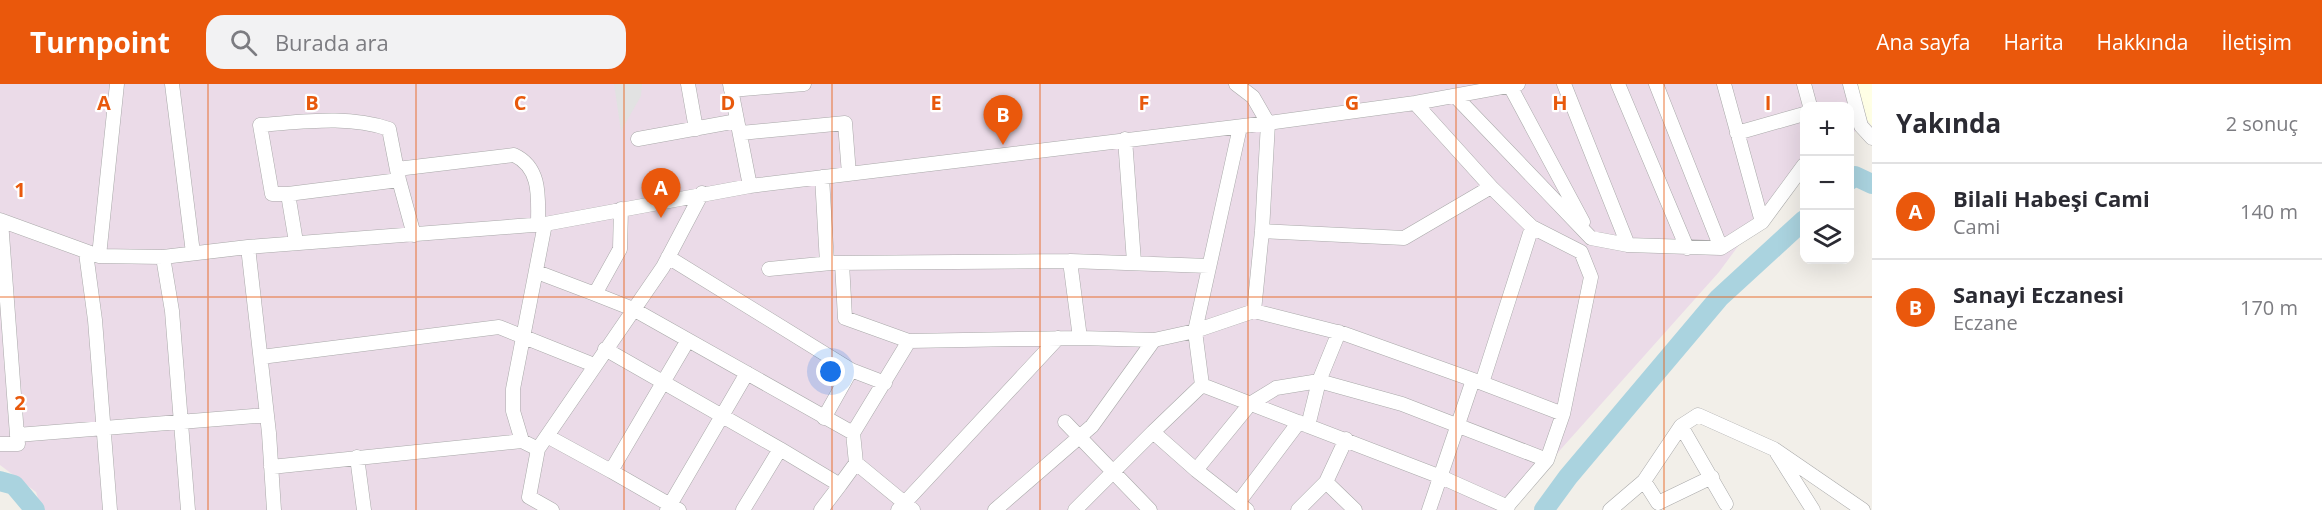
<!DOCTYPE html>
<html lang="tr">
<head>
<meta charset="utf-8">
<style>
	:root { --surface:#fff; --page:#f2f2f3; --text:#2b2b33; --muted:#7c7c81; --line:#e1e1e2; --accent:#ea580c }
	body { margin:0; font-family:"Open Sans",sans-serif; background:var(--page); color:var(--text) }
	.controls { position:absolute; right:18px; top:18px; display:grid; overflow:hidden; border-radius:12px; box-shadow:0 6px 24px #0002 }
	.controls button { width:54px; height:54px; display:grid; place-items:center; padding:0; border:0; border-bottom:2px solid var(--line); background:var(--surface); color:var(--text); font:30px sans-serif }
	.you { position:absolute; left:831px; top:288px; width:21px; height:21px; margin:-15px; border:4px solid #fff; border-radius:50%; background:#1a73e8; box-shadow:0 0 0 9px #1a73e833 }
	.badge { display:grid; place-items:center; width:39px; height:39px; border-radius:50%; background:var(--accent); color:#fff; font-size:20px; font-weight:700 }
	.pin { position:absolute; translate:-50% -50px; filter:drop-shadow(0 2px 3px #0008) }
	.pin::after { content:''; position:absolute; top:32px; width:21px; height:18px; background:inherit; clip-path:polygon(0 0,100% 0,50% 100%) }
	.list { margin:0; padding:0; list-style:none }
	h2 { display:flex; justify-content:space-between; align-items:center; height:78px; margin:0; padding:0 24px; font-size:26px }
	h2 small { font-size:20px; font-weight:400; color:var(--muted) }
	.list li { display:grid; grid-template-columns:39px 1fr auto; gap:18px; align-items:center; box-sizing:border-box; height:96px; padding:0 24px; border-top:2px solid var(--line) }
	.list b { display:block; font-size:22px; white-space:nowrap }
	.list p { margin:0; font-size:20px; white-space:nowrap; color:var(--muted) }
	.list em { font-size:20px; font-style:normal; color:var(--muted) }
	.icon { flex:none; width:33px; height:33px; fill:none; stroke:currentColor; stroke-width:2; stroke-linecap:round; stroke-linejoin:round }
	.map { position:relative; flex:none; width:1872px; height:426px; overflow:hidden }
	header { display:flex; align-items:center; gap:36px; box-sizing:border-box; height:84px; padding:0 30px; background:var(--accent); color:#fff }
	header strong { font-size:28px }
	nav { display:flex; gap:33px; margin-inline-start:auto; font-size:21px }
	.search { width:420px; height:54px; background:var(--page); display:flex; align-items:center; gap:15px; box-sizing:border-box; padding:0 21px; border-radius:18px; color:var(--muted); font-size:22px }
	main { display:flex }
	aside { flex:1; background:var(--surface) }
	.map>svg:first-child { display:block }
</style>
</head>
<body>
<header>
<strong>Turnpoint</strong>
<div class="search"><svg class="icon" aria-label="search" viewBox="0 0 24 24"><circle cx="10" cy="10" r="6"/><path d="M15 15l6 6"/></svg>Burada ara</div>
<nav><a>Ana sayfa</a><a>Harita</a><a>Hakkında</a><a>İletişim</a></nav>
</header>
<main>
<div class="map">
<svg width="1872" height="426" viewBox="0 0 1872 426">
	<rect width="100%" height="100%" fill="#f2efe9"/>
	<path fill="#ebdbe8" d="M 0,0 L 1860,0 L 1865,38 L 1850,52 L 1850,22 L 1804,22 L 1804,82 L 1767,123 L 1719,188 L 1561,365 L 1512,426 L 42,426 L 36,408 L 0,381 Z"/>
	<path fill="#ffffe5" d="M 1857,0 L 1872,0 L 1872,42 L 1867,36 Z"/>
	<path fill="#e2e2e2" d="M 614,0 L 642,0 L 641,12 L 621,47 Z"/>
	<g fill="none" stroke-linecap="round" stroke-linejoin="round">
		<path stroke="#aad3df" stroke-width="20" d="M 1850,96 L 1855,92 L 1872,100
			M 0,397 L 14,401 L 35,426
			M 1544,426 L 1568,393 L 1719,214 L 1804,136"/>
		<defs>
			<path id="street" d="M 172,0 L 193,169
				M 688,0 L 696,45
				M 730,0 L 750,102
				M 1236,0 L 1253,13 L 1268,39 L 1262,147 L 1254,227 L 1345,250 L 1482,299 L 1532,143 L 1581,168 L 1591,193 L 1563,330 L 1547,376 L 1504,426
				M 1564,0 L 1628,161
				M 1618,0 L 1687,164
				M 1656,0 L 1721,164
				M 1724,0 L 1762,138
				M 1804,0 L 1810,22
				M 1850,0 L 1861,42 L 1872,54
				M 1510,2 L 1583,138
				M 731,6 L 804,0
				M 1456,13 L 1591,154 L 1628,161 L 1721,164 L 1762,138 L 1804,81
				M 1415,19 L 1491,103 L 1532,143
				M 741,49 L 845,39 L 849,90
				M 1737,49 L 1804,30
				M 638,55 L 737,37
				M 1125,55 L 1134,178
				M 397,85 L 514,71 C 542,84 538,115 538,141
				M 822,93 L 827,179
				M 399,96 L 288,110 L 272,110 L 260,41 C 303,38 347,31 389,45 L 399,96 L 414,151
				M 288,110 L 296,158
				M 621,125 L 620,165 L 595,210 L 633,225 L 853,349
				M 0,136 L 99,172 L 163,173 L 248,163
				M 1,137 L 17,351
				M 1262,147 L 1404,154 L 1491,103
				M 86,169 L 95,236 L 110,426
				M 99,172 L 117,0
				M 163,173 L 172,227 L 188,426
				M 668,173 L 851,286 L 885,299
				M 1070,177 L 1080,254
				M 842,179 L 845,234 L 909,257 L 1080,254 L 1154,256 L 1195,247 L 1254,227
				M 769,185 L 831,179 L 1070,177 L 1209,182
				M 537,188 L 595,210
				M 605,265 L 780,365 L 743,426
				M 261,273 L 499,243 L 594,281
				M 1482,299 L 1563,330
				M 1202,301 L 1441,393 L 1508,423
				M 824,334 L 851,286
				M 1065,338 L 1150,426
				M 1308,342 L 1319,297 L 1339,248
				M 1681,342 L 1726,420
				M 1153,348 L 1202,301 L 1195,247 L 1240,43
				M 547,352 L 611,387 L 688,256
				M 1346,355 L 1326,398 L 1355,426
				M 0,360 L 18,360 L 17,351 L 267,331
				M 538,365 L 663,183 L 702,109
				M 780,365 L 840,401 L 821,426
				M 1777,369 L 1813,426
				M 357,373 L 364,426
				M 856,379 L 853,349 L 909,257
				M 271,383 L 522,357
				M 1196,386 L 1250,320 L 1276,304 L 1319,297 L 1402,320 L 1547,376
				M 611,387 L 679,426
				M 1644,397 L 1658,419 L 1712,393
				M 840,401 L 856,379 L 913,426
				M 1238,419 L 1299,338
				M 274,426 L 269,349 L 248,163 L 545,140
				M 552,426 L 529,413 L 538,365 L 522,357 L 513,327 L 513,305 L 545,140 L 750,102 L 1268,39 L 1415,19 L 1518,0
				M 667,426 L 747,289
				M 898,426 L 1058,254
				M 995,426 L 1092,342 L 1154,256
				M 1075,426 L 1153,348 L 1196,386 L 1247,426
				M 1298,426 L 1326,398
				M 1429,426 L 1473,296
				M 1610,426 L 1644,397 L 1681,342 L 1698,331 L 1774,365 L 1863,426"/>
		</defs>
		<use href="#street" stroke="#a9a9a9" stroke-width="15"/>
		<use href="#street" stroke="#fff" stroke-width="14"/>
	</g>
	<path fill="none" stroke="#e8590c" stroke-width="1.5" stroke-opacity="0.55" d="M 208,0 L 208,426M 416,0 L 416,426M 624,0 L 624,426M 832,0 L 832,426M 1040,0 L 1040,426M 1248,0 L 1248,426M 1456,0 L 1456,426M 1664,0 L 1664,426M 0,213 L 1872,213"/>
	<g font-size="20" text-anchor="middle" font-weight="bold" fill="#e8590c" stroke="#fff" stroke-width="4.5" stroke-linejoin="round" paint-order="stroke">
		<text x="104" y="26">A</text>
		<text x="312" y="26">B</text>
		<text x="520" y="26">C</text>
		<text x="728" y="26">D</text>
		<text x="936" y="26">E</text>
		<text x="1144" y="26">F</text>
		<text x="1352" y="26">G</text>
		<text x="1560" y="26">H</text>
		<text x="1768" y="26">I</text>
		<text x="20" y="113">1</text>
		<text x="20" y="326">2</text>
	</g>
</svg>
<div class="controls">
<button>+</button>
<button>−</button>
<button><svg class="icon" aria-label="layers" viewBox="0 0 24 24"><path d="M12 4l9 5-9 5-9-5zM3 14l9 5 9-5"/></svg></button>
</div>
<div class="you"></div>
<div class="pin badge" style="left:661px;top:134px">A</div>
<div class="pin badge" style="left:1003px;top:61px">B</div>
</div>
<aside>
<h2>Yakında<small>2 sonuç</small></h2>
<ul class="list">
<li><span class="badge">A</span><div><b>Bilali Habeşi Cami</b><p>Cami</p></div><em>140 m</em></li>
<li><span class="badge">B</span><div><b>Sanayi Eczanesi</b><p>Eczane</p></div><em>170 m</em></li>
</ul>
</aside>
</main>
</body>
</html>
